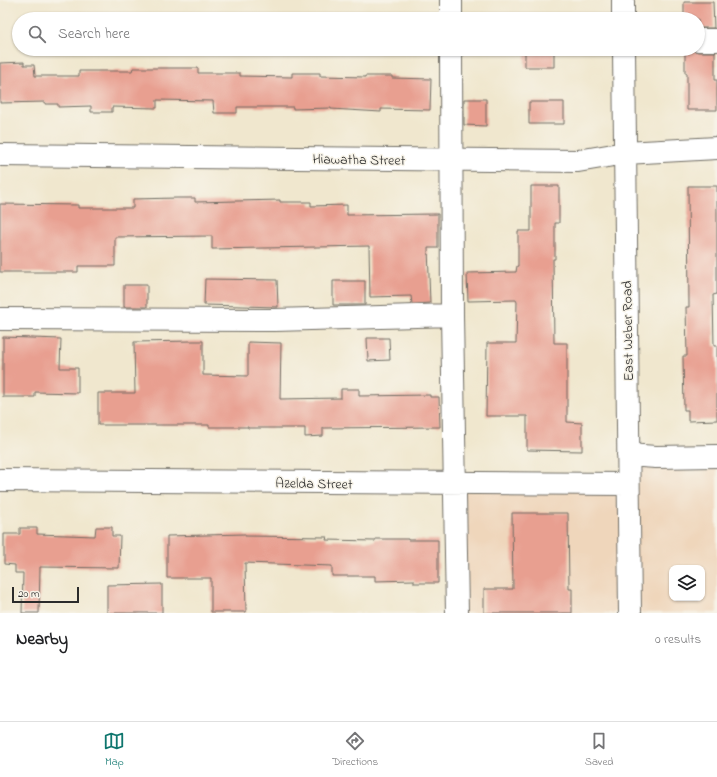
<!DOCTYPE html>
<html lang="en">
<head>
<meta charset="utf-8">
<style>
	:root { --surface:#fff; --page:#f6f6f6; --text:#202124; --muted:#757577; --line:#e0e0e0; --accent:#0f766e }
	body { margin:0; font-family:"Indie Flower",sans-serif; background:var(--page); color:var(--text) }
	.controls { position:absolute; right:12px; bottom:12px; display:grid; overflow:hidden; border-radius:8px; box-shadow:0 1px 3px #0004 }
	.controls button { width:36px; height:36px; display:grid; place-items:center; padding:0; border:0; border-bottom:1px solid var(--line); background:var(--surface); color:var(--text); font:20px sans-serif }
	.scale { position:absolute; left:12px; bottom:10px; width:67px; box-sizing:border-box; padding-left:4px; border:2px solid #2b2b2b; border-top:0; font-size:11px; line-height:14px; white-space:nowrap; color:#2b2b2b; -webkit-text-stroke:3px #f7f3e8; paint-order:stroke }
	.list { margin:0; padding:0; list-style:none }
	h2 { display:flex; justify-content:space-between; align-items:center; height:52px; margin:0; padding:0 16px; font-size:17px }
	h2 small { font-size:13px; font-weight:400; color:var(--muted) }
	.icon { flex:none; width:22px; height:22px; fill:none; stroke:currentColor; stroke-width:2; stroke-linecap:round; stroke-linejoin:round }
	.map { position:relative; flex:none; width:717px; height:613px; overflow:hidden }
	.search { position:absolute; background:var(--surface); box-shadow:0 1px 3px #0004; left:12px; right:12px; top:12px; height:44px; display:flex; align-items:center; gap:10px; box-sizing:border-box; padding:0 14px; border-radius:22px; color:var(--muted); font-size:15px }
	.sheet { height:108px; background:var(--surface) }
	nav { display:flex; justify-content:space-around; align-items:center; box-sizing:border-box; height:56px; border-top:1px solid var(--line); background:var(--surface); font-size:11px; color:var(--muted) }
	nav a { display:grid; justify-items:center; gap:2px }
	nav .on { color:var(--accent) }
	.map>svg:first-child { display:block }
</style>
</head>
<body>
<div class="map">
<svg width="717" height="613" viewBox="0 0 717 613">
	<rect width="100%" height="100%" fill="#f7f3e8"/>
	<filter id="ink" filterUnits="userSpaceOnUse"><feTurbulence type="fractalNoise" baseFrequency=".025" numOctaves="2"/><feDisplacementMap in="SourceGraphic" scale="8" xChannelSelector="R" yChannelSelector="G"/><feConvolveMatrix kernelMatrix="1 2 1 2 8 2 1 2 1" color-interpolation-filters="sRGB"/></filter>
	<filter id="wash" filterUnits="userSpaceOnUse"><feTurbulence type="fractalNoise" baseFrequency=".012" numOctaves="4" result="noise"/><feDisplacementMap in="SourceGraphic" scale="16" xChannelSelector="R" yChannelSelector="G"/><feGaussianBlur stdDeviation="0.9" result="paint"/><feColorMatrix in="noise" values="0 0 0 0 0 0 0 0 0 0 0 0 0 0 0 0 0 1.4 0 .05"/><feComposite in="paint" operator="in"/></filter>
	<g filter="url(#wash)">
		<rect width="100%" height="100%" fill="#f0e7ce"/>
		<path fill="#efd6bb" fill-rule="evenodd" d="M 629,450 L 717,451 L 717,613 L 456,613 L 455,480 L 627,485 ZM 672,568 L 702,568 L 702,598 L 672,598 Z"/>
		<g id="blocks">
			<path fill="#e89f90" d="M 684,2 L 713,2 L 714,28 L 698,28 L 698,19 L 684,19 Z
				M 525,49 L 554,49 L 554,67 L 525,67 Z
				M 685,49 L 690,49 L 698,52 L 715,52 L 715,80 L 717,80 L 717,110 L 687,110 L 687,73 L 685,73 Z
				M 24,62 L 24,65 L 34,65 L 35,76 L 79,76 L 79,71 L 132,71 L 133,68 L 198,68 L 198,73 L 240,73 L 240,76 L 292,77 L 292,73 L 320,73 L 320,76 L 365,77 L 365,76 L 392,76 L 392,78 L 431,79 L 430,110 L 381,109 L 381,112 L 331,109 L 331,108 L 293,109 L 293,107 L 237,107 L 237,113 L 214,113 L 213,101 L 157,100 L 157,108 L 112,107 L 112,112 L 91,112 L 91,106 L 58,107 L 58,104 L 45,104 L 45,102 L 0,103 L 0,63 Z
				M 464,99 L 486,99 L 486,126 L 464,125 Z
				M 529,102 L 564,102 L 564,124 L 529,124 Z
				M 531,186 L 559,186 L 559,223 L 555,223 L 555,259 L 553,259 L 554,343 L 567,343 L 567,422 L 582,423 L 582,451 L 527,450 L 527,416 L 486,416 L 487,343 L 516,343 L 517,302 L 516,300 L 468,301 L 467,273 L 516,272 L 517,266 L 518,266 L 518,231 L 531,231 Z
				M 688,186 L 717,186 L 717,294 L 713,295 L 714,346 L 717,346 L 717,420 L 688,421 L 688,410 L 684,410 L 683,356 L 687,356 L 686,307 L 689,307 Z
				M 177,198 L 195,198 L 195,202 L 280,200 L 280,202 L 311,202 L 311,206 L 347,205 L 347,215 L 438,214 L 438,248 L 428,248 L 430,303 L 412,304 L 411,296 L 370,297 L 369,246 L 212,249 L 212,236 L 115,237 L 115,266 L 78,266 L 78,272 L 0,272 L 0,204 L 78,205 L 78,208 L 133,208 L 133,199 Z
				M 205,279 L 277,280 L 278,307 L 204,305 Z
				M 333,281 L 365,281 L 365,305 L 333,305 Z
				M 124,285 L 147,285 L 147,307 L 124,307 Z
				M 3,337 L 61,339 L 60,368 L 78,368 L 78,393 L 35,392 L 35,397 L 3,397 Z
				M 367,338 L 389,338 L 390,360 L 368,361 Z
				M 193,341 L 203,341 L 203,375 L 248,376 L 248,342 L 281,343 L 280,399 L 341,398 L 341,389 L 359,389 L 359,396 L 430,395 L 430,397 L 439,397 L 440,427 L 323,428 L 323,436 L 305,437 L 305,428 L 248,428 L 248,427 L 209,427 L 209,425 L 98,425 L 98,393 L 135,393 L 134,342 Z
				M 512,513 L 568,513 L 569,589 L 572,589 L 572,613 L 484,613 L 484,589 L 513,589 Z
				M 96,527 L 112,527 L 112,536 L 120,536 L 119,568 L 40,567 L 39,613 L 22,613 L 23,573 L 15,573 L 15,565 L 4,564 L 4,534 L 20,534 L 20,528 L 37,528 L 37,534 L 95,536 Z
				M 245,534 L 245,536 L 327,537 L 326,540 L 375,541 L 375,539 L 408,539 L 408,540 L 438,540 L 438,583 L 414,583 L 414,580 L 375,581 L 375,576 L 332,576 L 332,566 L 245,563 L 246,612 L 211,612 L 211,578 L 167,578 L 167,536 Z
				M 162,584 L 162,613 L 107,613 L 107,585 Z"/>
		</g>
	</g>
	<g filter="url(#ink)">
		<use href="#blocks" fill-opacity="0" stroke="#706d64" stroke-width="1"/>
		<g fill="none" stroke-linecap="round" stroke-linejoin="round">
			<defs>
				<path id="minor" d="M 623,0 L 623,19
					M 451,19 L 451,0
					M 698,40 L 717,40
					M 451,49 L 452,315 L 457,613
					M 624,49 L 630,613
					M 0,155 L 578,161 L 625,153 L 717,148
					M 0,319 L 275,320 L 452,315
					M 628,455 L 656,457 L 717,456
					M 0,480 L 628,484"/>
			</defs>
			<use href="#minor" stroke="#706d64" stroke-width="24"/>
			<use href="#minor" stroke="#fff" stroke-width="22"/>
		</g>
	</g>
	<g text-anchor="middle" stroke-width="3" stroke-linejoin="round" paint-order="stroke">
		<g font-size="14" fill="#2b2b2b" stroke="#f7f3e8">
			<text transform="translate(359 159) rotate(1)" y="5">Hiawatha Street</text>
			<text transform="translate(627 331) rotate(-91)" y="5">East Weber Road</text>
			<text transform="translate(314 483) rotate(1)" y="5">Azelda Street</text>
		</g>
	</g>
</svg>
<div class="controls">
<button><svg class="icon" aria-label="layers" viewBox="0 0 24 24"><path d="M12 4l9 5-9 5-9-5zM3 14l9 5 9-5"/></svg></button>
</div>
<div class="scale">20 m</div>
<div class="search"><svg class="icon" aria-label="search" viewBox="0 0 24 24"><circle cx="10" cy="10" r="6"/><path d="M15 15l6 6"/></svg>Search here</div>
</div>
<section class="sheet">
<h2>Nearby<small>0 results</small></h2>
<ul class="list">
</ul>
</section>
<nav>
<a class="on"><svg class="icon" aria-label="map" viewBox="0 0 24 24"><path d="M3 6l6-2 6 2 6-2v14l-6 2-6-2-6 2zM9 4v14M15 6v14"/></svg>Map</a>
<a><svg class="icon" aria-label="directions" viewBox="0 0 24 24"><path d="M12 3l9 9-9 9-9-9zM9 14v-3h6M13 9l2 2-2 2"/></svg>Directions</a>
<a><svg class="icon" aria-label="saved" viewBox="0 0 24 24"><path d="M7 4h10v16l-5-4-5 4z"/></svg>Saved</a>
</nav>
</body>
</html>
